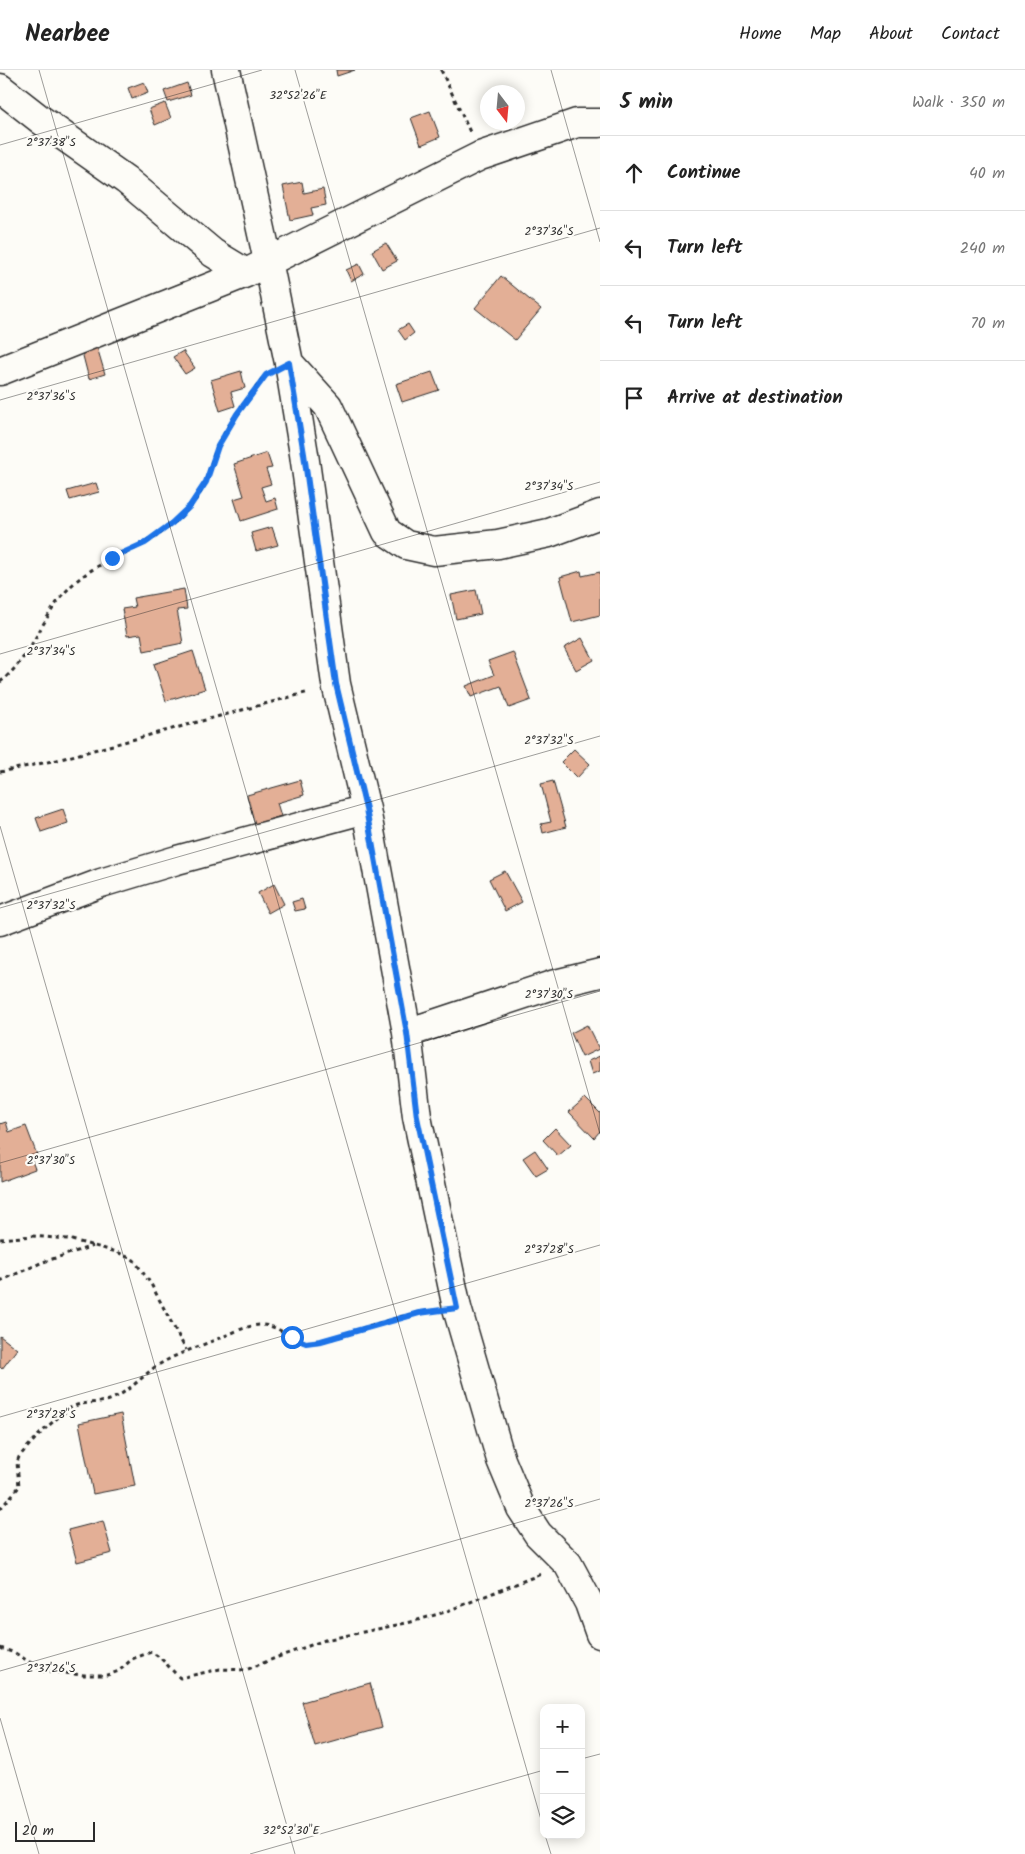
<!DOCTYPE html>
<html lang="en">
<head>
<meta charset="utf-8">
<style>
	:root { --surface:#fff; --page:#f6f6f6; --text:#222; --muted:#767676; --line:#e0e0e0 }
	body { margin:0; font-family:Kalam,sans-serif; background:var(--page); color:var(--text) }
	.controls { position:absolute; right:15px; bottom:15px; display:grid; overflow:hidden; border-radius:10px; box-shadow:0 2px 12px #0003 }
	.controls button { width:45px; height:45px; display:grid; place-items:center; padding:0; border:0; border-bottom:1px solid var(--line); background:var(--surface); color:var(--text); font:25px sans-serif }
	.compass { position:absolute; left:480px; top:15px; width:45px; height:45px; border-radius:50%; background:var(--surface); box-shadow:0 2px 12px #0003; rotate:164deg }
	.scale { position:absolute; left:15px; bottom:12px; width:80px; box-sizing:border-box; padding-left:5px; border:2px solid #2b2b2b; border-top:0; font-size:14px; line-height:18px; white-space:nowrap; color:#2b2b2b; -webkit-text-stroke:4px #fdfcf7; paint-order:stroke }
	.stop { position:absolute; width:15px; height:15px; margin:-11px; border:4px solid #1a73e8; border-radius:50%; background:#fff }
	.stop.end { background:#1a73e8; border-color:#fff; box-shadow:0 1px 5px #0008 }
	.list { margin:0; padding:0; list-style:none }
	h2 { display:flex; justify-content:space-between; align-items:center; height:65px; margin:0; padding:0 20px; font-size:21px }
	h2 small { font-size:16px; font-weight:400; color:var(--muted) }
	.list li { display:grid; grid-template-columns:32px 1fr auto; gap:15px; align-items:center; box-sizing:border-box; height:75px; padding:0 20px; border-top:1px solid var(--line) }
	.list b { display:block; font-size:19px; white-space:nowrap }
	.list em { font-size:16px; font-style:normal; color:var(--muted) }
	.icon { flex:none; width:28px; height:28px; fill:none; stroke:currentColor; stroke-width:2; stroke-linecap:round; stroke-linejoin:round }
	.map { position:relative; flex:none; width:600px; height:1784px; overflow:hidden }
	header { display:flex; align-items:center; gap:30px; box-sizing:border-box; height:70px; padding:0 25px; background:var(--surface); border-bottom:1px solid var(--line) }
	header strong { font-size:24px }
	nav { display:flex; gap:28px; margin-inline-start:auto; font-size:18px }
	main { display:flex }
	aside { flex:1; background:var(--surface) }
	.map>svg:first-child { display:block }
</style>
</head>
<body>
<header>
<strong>Nearbee</strong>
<nav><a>Home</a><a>Map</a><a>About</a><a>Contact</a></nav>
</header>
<main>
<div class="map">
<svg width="600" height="1784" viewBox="0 0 600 1784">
	<rect width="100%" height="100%" fill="#fdfcf7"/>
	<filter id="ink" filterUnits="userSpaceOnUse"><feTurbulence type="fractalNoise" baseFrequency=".02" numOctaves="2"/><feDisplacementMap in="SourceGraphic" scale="10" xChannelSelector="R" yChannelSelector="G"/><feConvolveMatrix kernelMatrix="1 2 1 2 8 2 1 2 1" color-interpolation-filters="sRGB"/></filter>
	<g filter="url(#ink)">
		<path fill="#e3af96" stroke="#2b2b2b" d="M 336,0 L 355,0 L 337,6 Z
			M 144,12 L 148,23 L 132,29 L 128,18 Z
			M 187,13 L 191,25 L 168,32 L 164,21 Z
			M 165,33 L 171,48 L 155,55 L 149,39 Z
			M 430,41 L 440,67 L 421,75 L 411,48 Z
			M 302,112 L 304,123 L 323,119 L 326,135 L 311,138 L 313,145 L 290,150 L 283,116 Z
			M 386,173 L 397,191 L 382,199 L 372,181 Z
			M 359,194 L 364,204 L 351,211 L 346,200 Z
			M 501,206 L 541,239 L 515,270 L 475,238 Z
			M 408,254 L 414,263 L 405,270 L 398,260 Z
			M 97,277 L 105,304 L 89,309 L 82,282 Z
			M 183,281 L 195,298 L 185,304 L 173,287 Z
			M 241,301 L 245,318 L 231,322 L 235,336 L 220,341 L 211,310 Z
			M 432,302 L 439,320 L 402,332 L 396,314 Z
			M 267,383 L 272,398 L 266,399 L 271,414 L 261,417 L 266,431 L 275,428 L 278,439 L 241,451 L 234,429 L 244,426 L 234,394 Z
			M 96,413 L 99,422 L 70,430 L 67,421 Z
			M 272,457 L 278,475 L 256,481 L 251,463 Z
			M 581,501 L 582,506 L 600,502 L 600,545 L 572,552 L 560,507 Z
			M 184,519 L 187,539 L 177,540 L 183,573 L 144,581 L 141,564 L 127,566 L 122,539 L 135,537 L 133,528 Z
			M 476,520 L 481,544 L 456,549 L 451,525 Z
			M 582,568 L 594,590 L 576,600 L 564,578 Z
			M 193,581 L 205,619 L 166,631 L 154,594 Z
			M 513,582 L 531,630 L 509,638 L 501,616 L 471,627 L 466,616 L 494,605 L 488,591 Z
			M 574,679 L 590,694 L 577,708 L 561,692 Z
			M 300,710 L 304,725 L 277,733 L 281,746 L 255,754 L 247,725 Z
			M 553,711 L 566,757 L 543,763 L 541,754 L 551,752 L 541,714 Z
			M 63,739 L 68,753 L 41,762 L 36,748 Z
			M 505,801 L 522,832 L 505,841 L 489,809 Z
			M 274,814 L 284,834 L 268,843 L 258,823 Z
			M 302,829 L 305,839 L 295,841 L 292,832 Z
			M 587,955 L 599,979 L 582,987 L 571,963 Z
			M 600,986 L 600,1001 L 592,1004 L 588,991 Z
			M 585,1028 L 600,1043 L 600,1061 L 594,1068 L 569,1042 Z
			M 6,1052 L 9,1062 L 26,1056 L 37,1085 L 31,1088 L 35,1099 L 0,1112 L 0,1054 Z
			M 555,1058 L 571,1075 L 558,1086 L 543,1070 Z
			M 535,1080 L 548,1099 L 536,1106 L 523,1088 Z
			M 0,1266 L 17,1279 L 2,1299 L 0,1297 Z
			M 121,1344 L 135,1416 L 93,1424 L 79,1353 Z
			M 103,1451 L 112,1483 L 77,1492 L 68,1460 Z
			M 370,1613 L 382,1657 L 315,1676 L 302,1632 Z"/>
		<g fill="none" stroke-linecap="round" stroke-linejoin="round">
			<defs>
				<path id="minor" d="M 226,0 L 268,191 L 289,293 L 304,384 L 336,614 L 366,739 L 407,963 L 417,1047 L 457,1238 L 501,1390 L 521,1438 L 538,1464 L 568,1494 L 589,1533 L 600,1564
					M 0,18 L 41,50 L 126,110 L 213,183 L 246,203
					M 289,293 L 328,336 L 387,462 L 406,475 L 434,481 L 498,474 L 549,463 L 600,444
					M 0,301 L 246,203 L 480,86 L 577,53 L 600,53
					M 0,851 L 101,813 L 177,790 L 366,739
					M 407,963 L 555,914 L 600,903"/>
			</defs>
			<use href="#minor" stroke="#2b2b2b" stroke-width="31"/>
			<path stroke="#2b2b2b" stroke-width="3" stroke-dasharray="4 4" stroke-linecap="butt" d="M 441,0 L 470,62
				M 0,612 C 32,588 41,547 69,518 C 89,497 118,487 143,474 C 159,465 179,450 190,436 C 196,429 203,419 206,410 C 211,399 213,385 219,374 C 231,351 247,330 263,308
				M 0,702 L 57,690 L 309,622
				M 0,1169 L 32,1166 L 68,1169 L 117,1182 L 134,1190 L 151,1214 L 186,1280
				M 0,1211 L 43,1192 L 93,1176
				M 0,1439 L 19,1417 L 17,1392 L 19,1387 C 33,1370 51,1352 69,1339 C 82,1330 98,1335 112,1329 C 129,1321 141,1308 155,1297 C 175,1284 196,1278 217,1269 C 231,1264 246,1255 261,1255 C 284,1255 294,1278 321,1271 C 358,1262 393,1246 431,1241
				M 0,1578 L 15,1583 L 44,1601 L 84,1605 L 107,1605 L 119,1601 L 132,1589 L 151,1582 C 164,1589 169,1598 180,1608 L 220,1599 L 246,1600 L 278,1587 L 325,1570 L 411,1552 L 445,1542 L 541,1504"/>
			<use href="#minor" stroke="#fdfcf7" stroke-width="28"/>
		</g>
	</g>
	<g fill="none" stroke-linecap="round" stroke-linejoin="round" filter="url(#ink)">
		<path stroke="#1a73e8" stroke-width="6" d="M 112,488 L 145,473 L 171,454 L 190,436 L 206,412 L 218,376 L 237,344 L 266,305 L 289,293 L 304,384 L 336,614 L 366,739 L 407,963 L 417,1047 L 457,1238 L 419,1243 L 321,1271 L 306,1273 L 292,1267"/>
	</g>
	<path fill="none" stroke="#2b2b2b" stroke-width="1" stroke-opacity="0.45" d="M 39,0 L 544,1760M 295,0 L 600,1064M 551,0 L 600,172M 0,75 L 262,0M 0,330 L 600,158M 0,584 L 600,412M 0,756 L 295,1784M 0,838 L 600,666M 0,1093 L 600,921M 0,1347 L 600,1175M 0,1601 L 600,1429M 0,1648 L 39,1784M 581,1689 L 600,1684M 545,1765 L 551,1784M 250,1784 L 544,1700"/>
	<g font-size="12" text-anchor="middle" fill="#2b2b2b" stroke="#fdfcf7" stroke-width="4.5" stroke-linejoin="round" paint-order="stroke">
		<text x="298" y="29">32°52'26"E</text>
		<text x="51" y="76">2°37'38"S</text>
		<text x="549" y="165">2°37'36"S</text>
		<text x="51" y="330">2°37'36"S</text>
		<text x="549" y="420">2°37'34"S</text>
		<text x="51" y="585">2°37'34"S</text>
		<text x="549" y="674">2°37'32"S</text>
		<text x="51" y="839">2°37'32"S</text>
		<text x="549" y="928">2°37'30"S</text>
		<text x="51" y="1094">2°37'30"S</text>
		<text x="549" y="1183">2°37'28"S</text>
		<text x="51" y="1348">2°37'28"S</text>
		<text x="549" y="1437">2°37'26"S</text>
		<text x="51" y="1602">2°37'26"S</text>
		<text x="291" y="1764">32°52'30"E</text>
	</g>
</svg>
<div class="controls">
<button>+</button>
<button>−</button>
<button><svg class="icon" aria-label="layers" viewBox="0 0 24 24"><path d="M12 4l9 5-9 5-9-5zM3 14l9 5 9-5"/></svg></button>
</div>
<svg class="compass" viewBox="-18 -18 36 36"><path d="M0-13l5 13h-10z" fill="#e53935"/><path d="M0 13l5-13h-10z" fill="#767676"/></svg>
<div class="scale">20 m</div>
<div class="stop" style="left:292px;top:1267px"></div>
<div class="stop end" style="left:112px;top:488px"></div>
</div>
<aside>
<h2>5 min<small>Walk · 350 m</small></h2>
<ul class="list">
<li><svg class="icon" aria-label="ahead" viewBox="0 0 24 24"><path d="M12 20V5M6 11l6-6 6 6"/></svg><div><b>Continue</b></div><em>40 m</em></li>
<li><svg class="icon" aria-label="left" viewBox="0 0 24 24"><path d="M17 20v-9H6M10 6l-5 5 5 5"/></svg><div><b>Turn left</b></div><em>240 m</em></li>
<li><svg class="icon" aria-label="left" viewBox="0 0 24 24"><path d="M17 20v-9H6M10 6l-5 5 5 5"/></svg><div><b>Turn left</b></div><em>70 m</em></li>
<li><svg class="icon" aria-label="arrive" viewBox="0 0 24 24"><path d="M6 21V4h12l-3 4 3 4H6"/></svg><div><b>Arrive at destination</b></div></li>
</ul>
</aside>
</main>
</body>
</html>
